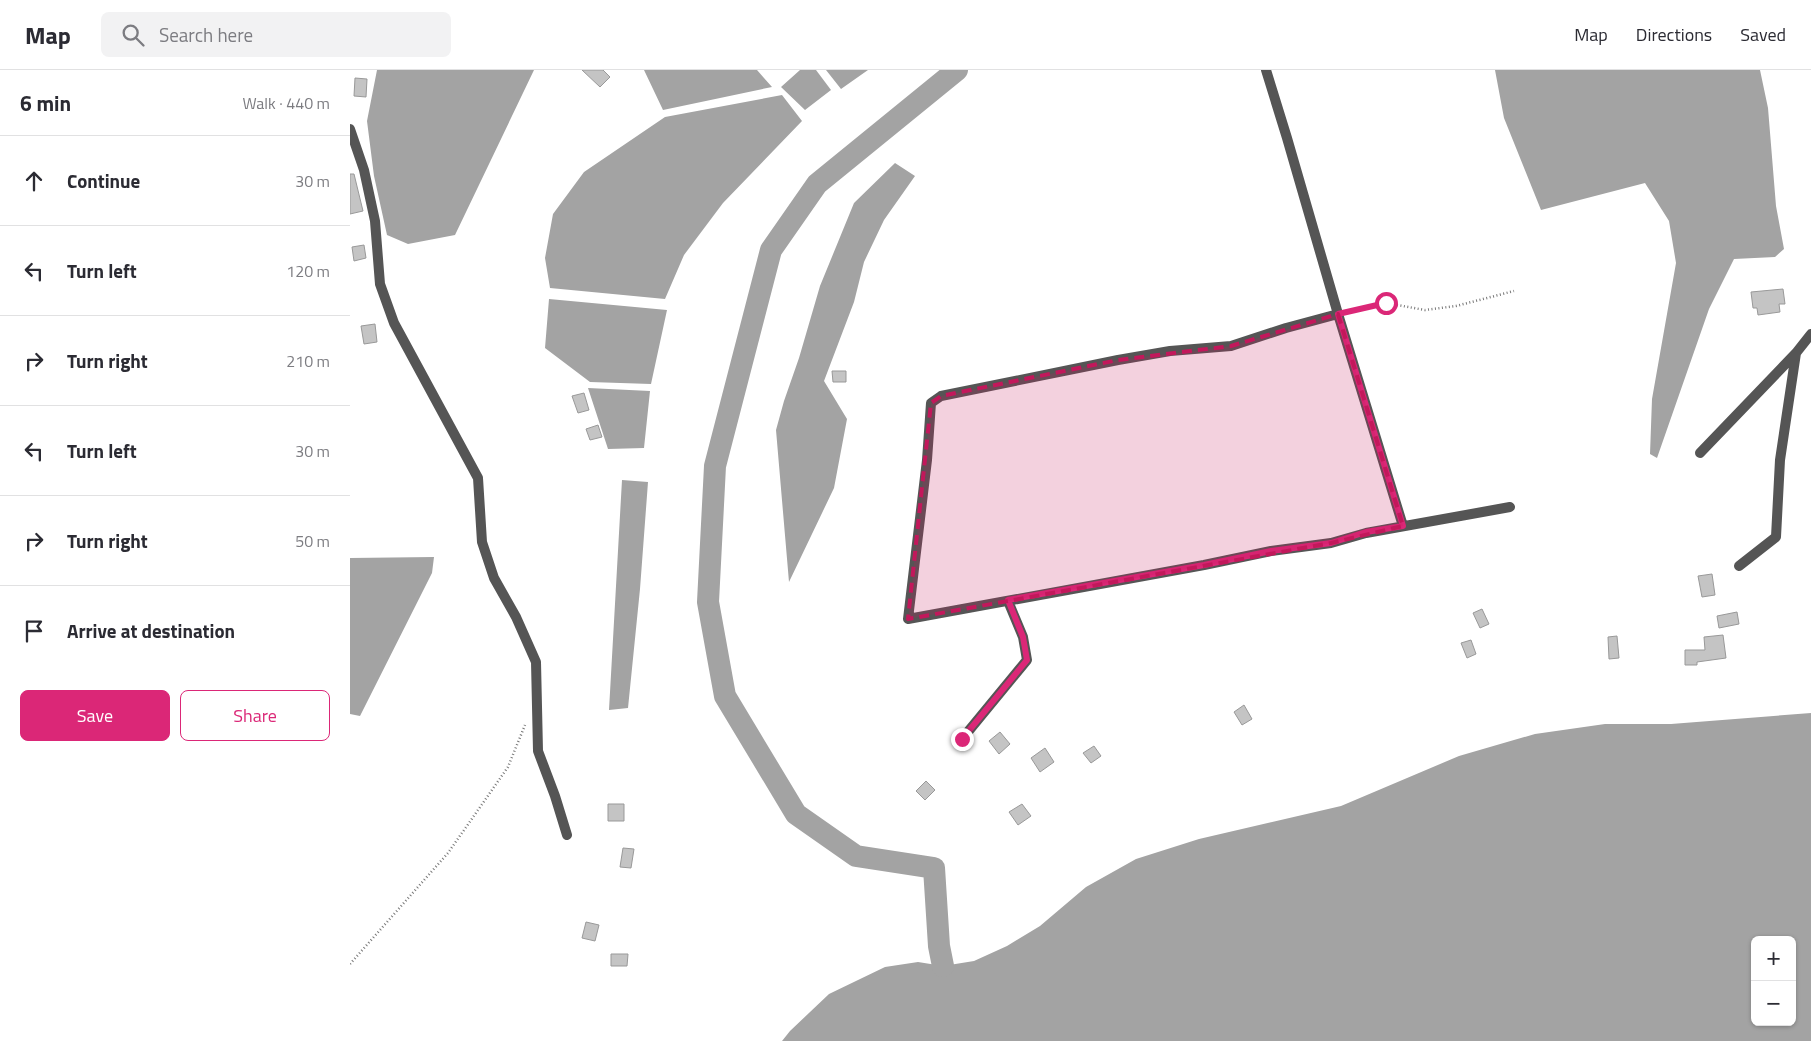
<!DOCTYPE html>
<html lang="en">
<head>
<meta charset="utf-8">
<style>
	:root { --surface:#fff; --page:#f2f2f3; --text:#2b2b33; --muted:#7c7c81; --line:#e1e1e2; --accent:#db2777 }
	body { margin:0; font-family:"Titillium Web",sans-serif; background:var(--page); color:var(--text) }
	.controls { position:absolute; right:15px; bottom:15px; display:grid; overflow:hidden; border-radius:8px; box-shadow:0 1px 4px #0004 }
	.controls button { width:45px; height:45px; display:grid; place-items:center; padding:0; border:0; border-bottom:1px solid var(--line); background:var(--surface); color:var(--text); font:25px sans-serif }
	.stop { position:absolute; width:15px; height:15px; margin:-11px; border:4px solid #db2777; border-radius:50%; background:#fff }
	.stop.end { background:#db2777; border-color:#fff; box-shadow:0 1px 5px #0008 }
	.list { margin:0; padding:0; list-style:none }
	h2 { display:flex; justify-content:space-between; align-items:center; height:65px; margin:0; padding:0 20px; font-size:21px }
	h2 small { font-size:16px; font-weight:400; color:var(--muted) }
	.list li { display:grid; grid-template-columns:32px 1fr auto; gap:15px; align-items:center; box-sizing:border-box; height:90px; padding:0 20px; border-top:1px solid var(--line) }
	.list b { display:block; font-size:19px; white-space:nowrap }
	.list em { font-size:16px; font-style:normal; color:var(--muted) }
	.actions { display:flex; gap:10px; padding:15px 20px }
	.actions a { flex:1; padding:11px 0; border:1px solid var(--accent); border-radius:8px; text-align:center; font-size:18px; color:var(--accent) }
	.actions .main { background:var(--accent); color:#fff }
	.icon { flex:none; width:28px; height:28px; fill:none; stroke:currentColor; stroke-width:2; stroke-linecap:round; stroke-linejoin:round }
	.map { position:relative; flex:none; width:1461px; height:971px; overflow:hidden }
	header { display:flex; align-items:center; gap:30px; box-sizing:border-box; height:70px; padding:0 25px; background:var(--surface); border-bottom:1px solid var(--line) }
	header strong { font-size:24px }
	nav { display:flex; gap:28px; margin-inline-start:auto; font-size:18px }
	.search { width:350px; height:45px; background:var(--page); display:flex; align-items:center; gap:12px; box-sizing:border-box; padding:0 18px; border-radius:8px; color:var(--muted); font-size:19px }
	main { display:flex }
	aside { flex:1; background:var(--surface) }
	.map>svg:first-child { display:block }
</style>
</head>
<body>
<header>
<strong>Map</strong>
<div class="search"><svg class="icon" aria-label="search" viewBox="0 0 24 24"><circle cx="10" cy="10" r="6"/><path d="M15 15l6 6"/></svg>Search here</div>
<nav><a>Map</a><a>Directions</a><a>Saved</a></nav>
</header>
<main>
<aside>
<h2>6 min<small>Walk · 440 m</small></h2>
<ul class="list">
<li><svg class="icon" aria-label="ahead" viewBox="0 0 24 24"><path d="M12 20V5M6 11l6-6 6 6"/></svg><div><b>Continue</b></div><em>30 m</em></li>
<li><svg class="icon" aria-label="left" viewBox="0 0 24 24"><path d="M17 20v-9H6M10 6l-5 5 5 5"/></svg><div><b>Turn left</b></div><em>120 m</em></li>
<li><svg class="icon" aria-label="right" viewBox="0 0 24 24"><path d="M7 20v-9h11M14 6l5 5-5 5"/></svg><div><b>Turn right</b></div><em>210 m</em></li>
<li><svg class="icon" aria-label="left" viewBox="0 0 24 24"><path d="M17 20v-9H6M10 6l-5 5 5 5"/></svg><div><b>Turn left</b></div><em>30 m</em></li>
<li><svg class="icon" aria-label="right" viewBox="0 0 24 24"><path d="M7 20v-9h11M14 6l5 5-5 5"/></svg><div><b>Turn right</b></div><em>50 m</em></li>
<li><svg class="icon" aria-label="arrive" viewBox="0 0 24 24"><path d="M6 21V4h12l-3 4 3 4H6"/></svg><div><b>Arrive at destination</b></div></li>
</ul>
<div class="actions"><a class="main">Save</a><a>Share</a></div>
</aside>
<div class="map">
<svg width="1461" height="971" viewBox="0 0 1461 971">
	<rect width="100%" height="100%" fill="#fff"/>
	<path fill="#a3a3a3" fill-rule="evenodd" d="M 27,0 L 184,0 L 105,165 L 58,174 L 37,165 L 24,106 L 17,51 Z
		M 294,0 L 407,0 L 422,17 L 313,40 Z
		M 450,0 L 466,0 L 481,20 L 455,40 L 431,17 Z
		M 476,0 L 518,0 L 491,19 Z
		M 1145,0 L 1410,0 L 1418,38 L 1426,136 L 1434,179 L 1425,187 L 1384,189 L 1359,239 L 1307,388 L 1300,384 L 1302,329 L 1326,193 L 1319,151 L 1295,113 L 1191,140 L 1154,48 Z
		M 432,25 L 452,51 L 373,133 L 334,185 L 315,229 L 200,218 L 195,188 L 203,144 L 234,102 L 315,47 Z
		M 545,93 L 565,106 L 534,150 L 514,192 L 504,232 L 474,311 L 497,349 L 484,418 L 439,512 L 426,360 L 434,331 L 449,288 L 470,216 L 504,133 Z
		M 199,229 L 317,240 L 301,314 L 240,312 L 195,278 Z
		M 238,318 L 300,321 L 294,378 L 258,379 Z
		M 272,410 L 298,412 L 290,519 L 278,638 L 259,640 Z
		M 84,487 L 82,503 L 10,646 L 0,644 L 0,488 Z
		M 1461,643 L 1461,971 L 432,971 L 440,961 L 479,924 L 535,897 L 568,892 L 593,896 L 624,891 L 657,876 L 690,856 L 736,817 L 786,789 L 849,769 L 991,736 L 1109,686 L 1185,664 L 1255,654 L 1321,654 ZM 1405,870 L 1442,870 L 1442,952 L 1405,952 Z"/>
	<g fill="none" stroke-linecap="round" stroke-linejoin="round">
		<path stroke="#a3a3a3" stroke-width="22" d="M 593,896 L 589,876 L 584,798 L 506,786 L 446,744 L 375,626 L 358,532 L 365,396 L 421,180 L 467,114 L 607,0"/>
	</g>
	<path fill="#c4c4c4" stroke="#999" d="M 232,0 L 253,0 L 260,7 L 250,17 Z
		M 5,8 L 17,9 L 16,27 L 4,26 Z
		M 0,104 L 4,104 L 13,141 L 0,144 Z
		M 14,175 L 16,188 L 4,191 L 2,177 Z
		M 1433,219 L 1435,234 L 1429,234 L 1430,242 L 1408,245 L 1407,238 L 1403,238 L 1401,222 Z
		M 25,254 L 27,272 L 14,274 L 11,256 Z
		M 482,301 L 496,301 L 496,312 L 483,312 Z
		M 234,323 L 239,340 L 228,343 L 222,326 Z
		M 248,355 L 252,367 L 240,370 L 236,359 Z
		M 1362,504 L 1365,525 L 1352,527 L 1348,506 Z
		M 1132,539 L 1139,554 L 1130,558 L 1123,543 Z
		M 1387,542 L 1389,554 L 1369,558 L 1367,546 Z
		M 1373,565 L 1376,588 L 1347,592 L 1347,595 L 1335,595 L 1335,580 L 1355,580 L 1354,567 Z
		M 1267,566 L 1269,588 L 1259,589 L 1258,567 Z
		M 1121,570 L 1126,584 L 1117,588 L 1111,573 Z
		M 894,635 L 902,649 L 892,655 L 884,642 Z
		M 650,662 L 660,674 L 649,684 L 639,671 Z
		M 744,676 L 751,686 L 741,693 L 733,683 Z
		M 695,678 L 704,692 L 690,702 L 681,688 Z
		M 576,711 L 585,720 L 575,730 L 566,721 Z
		M 258,734 L 274,734 L 274,751 L 258,751 Z
		M 672,734 L 681,746 L 668,755 L 659,742 Z
		M 273,778 L 284,779 L 281,798 L 270,797 Z
		M 236,852 L 249,855 L 245,871 L 232,868 Z
		M 261,884 L 278,884 L 277,896 L 261,896 Z"/>
	<g fill="none" stroke-linecap="round" stroke-linejoin="round">
		<path stroke="#777" stroke-width="2.5" stroke-dasharray="1 2.5" stroke-linecap="butt" d="M 999,241 L 1036,233 L 1075,240 L 1106,236 L 1164,221
			M 0,894 L 98,783 L 158,697 L 175,655"/>
		<path stroke="#555" stroke-width="10" d="M 916,0 L 937,68 L 988,244 L 1053,456
			M 0,59 L 14,100 L 25,151 L 30,214 L 44,253 L 128,408 L 132,472 L 144,508 L 166,547 L 186,592 L 188,681 L 205,726 L 217,765
			M 988,244 L 936,258 L 881,276 L 820,281 L 768,290 L 591,326 L 581,333 L 577,390 L 558,549 L 854,495 L 921,481 L 981,473 L 1016,463 L 1160,437
			M 1350,383 L 1446,283 L 1461,264
			M 1389,496 L 1426,467 L 1430,390 L 1446,283
			M 612,669 L 677,590 L 673,567 L 658,531"/>
	</g>
	<g fill="none" stroke-linecap="round" stroke-linejoin="round">
		<path stroke="#db2777" stroke-width="6" d="M 612,669 L 677,590 L 673,567 L 658,530 L 854,495 L 921,481 L 981,473 L 1016,462 L 1053,456 L 988,244 L 1036,233"/>
	</g>
	<path fill="#c2185b" fill-opacity="0.2" stroke="#c2185b" stroke-width="4" stroke-dasharray="10 6" stroke-linejoin="round" d="M 988,244 L 1053,456 L 981,473 L 558,549 L 581,333 L 591,326 L 768,290 L 881,276 Z"/>
</svg>
<div class="controls">
<button>+</button>
<button>−</button>
</div>
<div class="stop" style="left:1036px;top:233px"></div>
<div class="stop end" style="left:612px;top:669px"></div>
</div>
</main>
</body>
</html>
